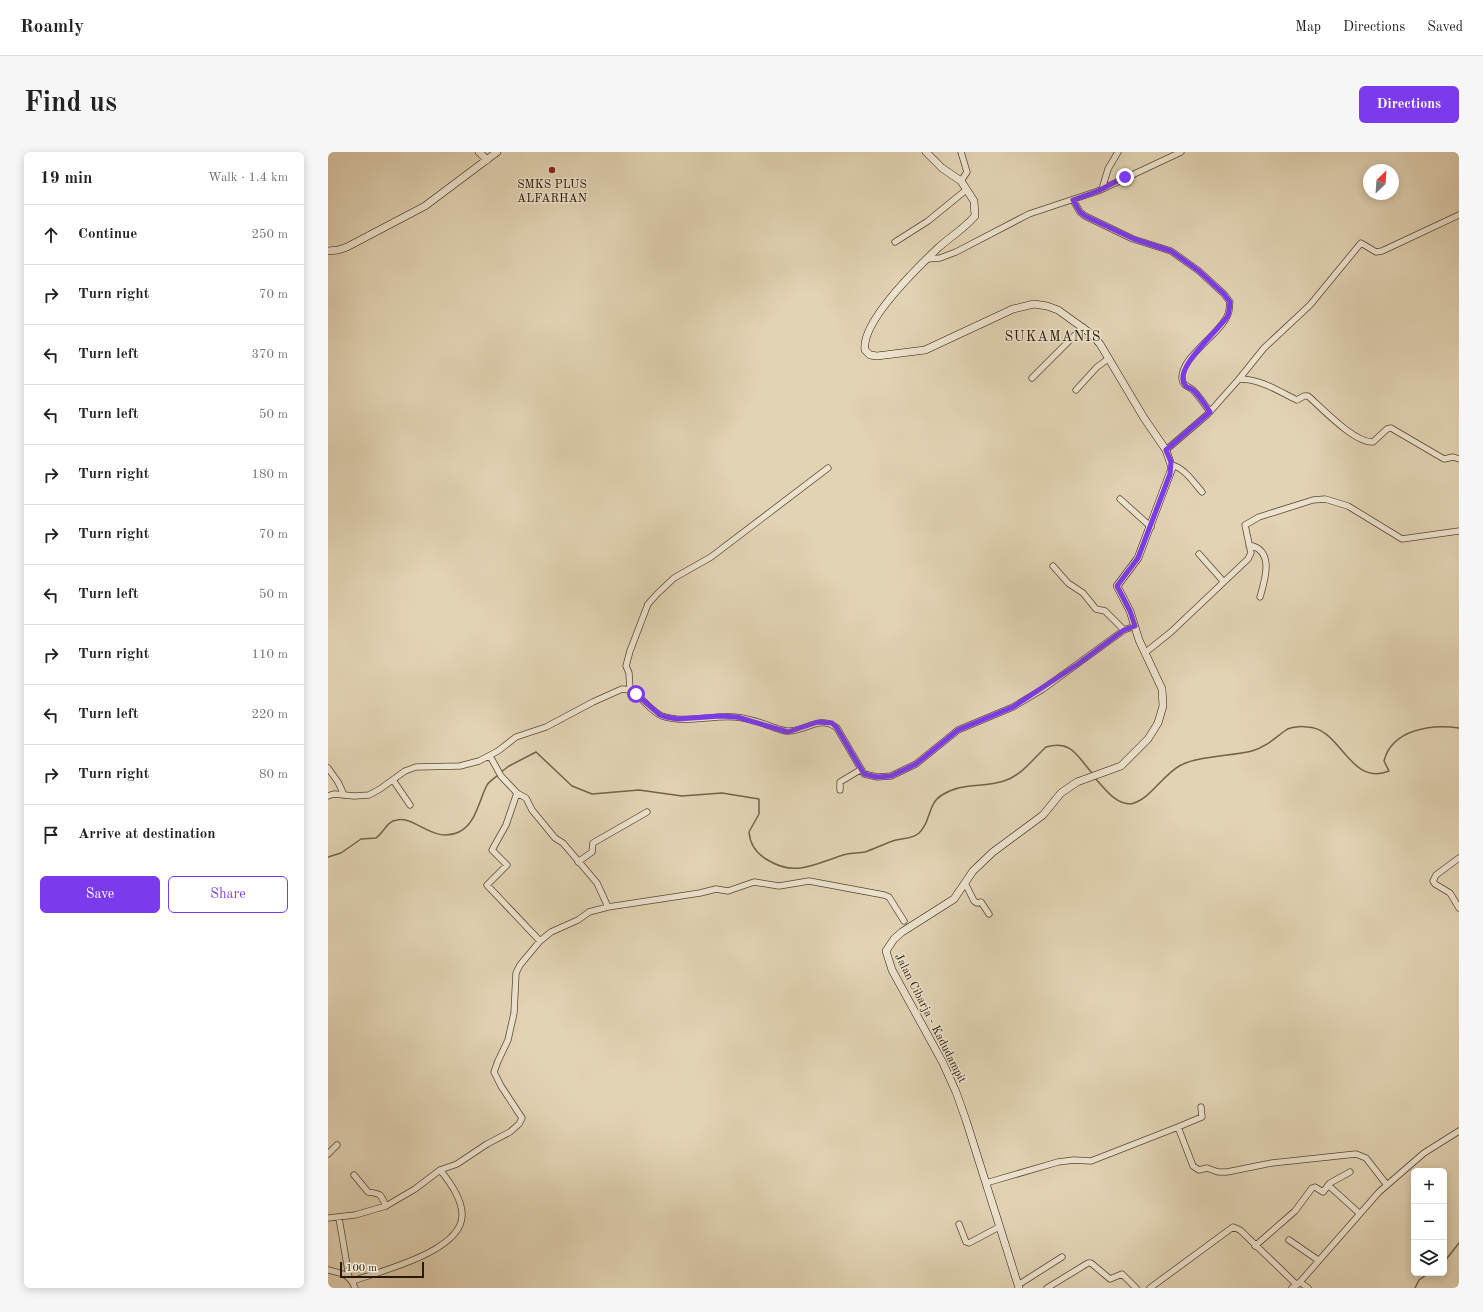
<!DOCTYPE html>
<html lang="en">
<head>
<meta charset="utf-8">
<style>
	:root { --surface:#fff; --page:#f6f6f6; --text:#222; --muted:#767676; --line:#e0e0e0; --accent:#7c3aed }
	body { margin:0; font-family:"Old Standard TT",serif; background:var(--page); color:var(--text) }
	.controls { position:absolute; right:12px; bottom:12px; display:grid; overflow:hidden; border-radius:6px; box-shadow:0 2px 10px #0003 }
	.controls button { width:36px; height:36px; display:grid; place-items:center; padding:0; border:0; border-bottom:1px solid var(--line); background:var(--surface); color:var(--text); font:20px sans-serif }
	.compass { position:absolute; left:1035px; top:12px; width:36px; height:36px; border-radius:50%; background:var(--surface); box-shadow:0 2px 10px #0003; rotate:25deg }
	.scale { position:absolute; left:12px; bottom:10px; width:84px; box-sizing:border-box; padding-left:4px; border:2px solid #291803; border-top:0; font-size:11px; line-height:14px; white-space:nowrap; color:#291803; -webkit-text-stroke:3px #ece2ce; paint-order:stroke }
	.stop { position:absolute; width:12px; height:12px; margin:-9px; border:3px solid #7c3aed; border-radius:50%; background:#fff }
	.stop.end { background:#7c3aed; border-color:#fff; box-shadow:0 1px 4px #0008 }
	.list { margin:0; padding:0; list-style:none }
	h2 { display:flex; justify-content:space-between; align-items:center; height:52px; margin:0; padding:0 16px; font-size:17px }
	h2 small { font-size:13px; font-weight:400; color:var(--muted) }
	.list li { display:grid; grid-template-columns:26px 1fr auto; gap:12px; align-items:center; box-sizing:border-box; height:60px; padding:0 16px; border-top:1px solid var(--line) }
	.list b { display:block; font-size:15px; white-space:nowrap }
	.list em { font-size:13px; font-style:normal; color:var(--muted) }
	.actions { display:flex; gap:8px; padding:12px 16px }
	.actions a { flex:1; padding:9px 0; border:1px solid var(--accent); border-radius:6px; text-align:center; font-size:14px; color:var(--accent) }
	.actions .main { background:var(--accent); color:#fff }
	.icon { flex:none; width:22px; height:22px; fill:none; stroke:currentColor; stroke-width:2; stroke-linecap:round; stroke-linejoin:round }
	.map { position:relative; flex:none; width:1131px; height:1136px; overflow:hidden; border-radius:6px }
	header { display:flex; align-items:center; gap:24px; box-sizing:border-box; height:56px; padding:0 20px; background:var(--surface); border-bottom:1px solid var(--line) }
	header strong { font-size:19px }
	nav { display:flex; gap:22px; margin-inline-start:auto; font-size:14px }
	.intro { display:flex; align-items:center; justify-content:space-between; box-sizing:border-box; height:96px; padding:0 24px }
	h1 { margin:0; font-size:28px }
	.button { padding:10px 18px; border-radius:6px; background:var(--accent); color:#fff; font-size:14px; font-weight:700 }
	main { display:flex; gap:24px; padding:0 24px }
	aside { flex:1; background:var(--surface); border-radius:6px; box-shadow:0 2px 10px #0003 }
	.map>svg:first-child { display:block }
</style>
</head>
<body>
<header>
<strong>Roamly</strong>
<nav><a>Map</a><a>Directions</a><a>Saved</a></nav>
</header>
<div class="intro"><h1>Find us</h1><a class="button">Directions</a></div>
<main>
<aside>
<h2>19 min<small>Walk · 1.4 km</small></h2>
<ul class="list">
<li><svg class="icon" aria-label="ahead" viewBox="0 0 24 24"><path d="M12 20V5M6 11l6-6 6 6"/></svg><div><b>Continue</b></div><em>250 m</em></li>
<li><svg class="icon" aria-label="right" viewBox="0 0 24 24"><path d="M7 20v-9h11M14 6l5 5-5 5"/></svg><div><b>Turn right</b></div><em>70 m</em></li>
<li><svg class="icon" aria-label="left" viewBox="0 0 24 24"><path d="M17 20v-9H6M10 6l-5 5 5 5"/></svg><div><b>Turn left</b></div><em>370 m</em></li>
<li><svg class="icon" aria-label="left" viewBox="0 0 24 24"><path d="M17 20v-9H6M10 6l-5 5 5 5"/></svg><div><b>Turn left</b></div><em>50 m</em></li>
<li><svg class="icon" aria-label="right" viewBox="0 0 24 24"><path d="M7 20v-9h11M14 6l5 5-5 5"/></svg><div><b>Turn right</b></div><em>180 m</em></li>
<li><svg class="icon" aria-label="right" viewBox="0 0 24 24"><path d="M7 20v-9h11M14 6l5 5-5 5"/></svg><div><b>Turn right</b></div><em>70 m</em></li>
<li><svg class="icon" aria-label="left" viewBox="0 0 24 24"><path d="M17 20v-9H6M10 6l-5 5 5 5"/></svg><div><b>Turn left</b></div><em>50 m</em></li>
<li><svg class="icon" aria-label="right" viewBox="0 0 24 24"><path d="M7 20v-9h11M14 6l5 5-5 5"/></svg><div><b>Turn right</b></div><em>110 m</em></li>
<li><svg class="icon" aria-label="left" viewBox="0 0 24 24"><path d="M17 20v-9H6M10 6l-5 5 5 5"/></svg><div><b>Turn left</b></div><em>220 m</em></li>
<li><svg class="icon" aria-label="right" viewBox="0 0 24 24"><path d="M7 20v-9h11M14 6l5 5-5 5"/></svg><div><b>Turn right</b></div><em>80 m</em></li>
<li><svg class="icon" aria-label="arrive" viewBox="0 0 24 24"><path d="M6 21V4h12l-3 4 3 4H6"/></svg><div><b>Arrive at destination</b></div></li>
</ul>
<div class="actions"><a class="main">Save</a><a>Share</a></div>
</aside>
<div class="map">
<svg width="1131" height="1136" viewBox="0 0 1131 1136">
	<rect width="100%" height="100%" fill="#e2d3b4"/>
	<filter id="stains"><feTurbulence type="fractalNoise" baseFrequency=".005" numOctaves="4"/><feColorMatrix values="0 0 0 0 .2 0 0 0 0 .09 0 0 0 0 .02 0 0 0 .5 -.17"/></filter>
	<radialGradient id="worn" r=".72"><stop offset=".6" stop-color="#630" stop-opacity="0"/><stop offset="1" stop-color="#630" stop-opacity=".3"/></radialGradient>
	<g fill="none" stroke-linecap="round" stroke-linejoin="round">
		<path stroke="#726249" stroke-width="1.5" d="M 173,620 L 181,614 L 208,600 L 244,634 L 264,642 L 311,638 L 354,644 L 394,641 L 431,647 L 431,662 L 421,680 C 422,691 428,701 438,707 C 469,727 489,710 519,702 C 525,701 531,701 537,700 C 548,696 558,691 568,688 C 576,686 584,687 591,681 C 603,671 599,652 614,643 C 635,630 654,636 676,629 C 693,624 705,607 718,595 C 744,588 749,604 764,621
			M 767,626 C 777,637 787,652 803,652 C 823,647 834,623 853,613 C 871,604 904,604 924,599 C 938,595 947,586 958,578 C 962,575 973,574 979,575 C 1013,575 1021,635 1061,619 L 1056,609 C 1064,577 1104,572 1131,576
			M 0,705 L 13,701 L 33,687 L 48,686 C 56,680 59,669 69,668 C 87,664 106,692 131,680 C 148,672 151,648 159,633 C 161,629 167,626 170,623
			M 1116,1110 L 1131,1091
			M 1087,1136 L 1091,1128 L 1101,1121"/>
		<defs>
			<path id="street" d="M 633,29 L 639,20 L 633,0
				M 774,37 L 780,17 L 790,0
				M 745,48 L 752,60 L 757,64 L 805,87 L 843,99 L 871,119 L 896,142 L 902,150 C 901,153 902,158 900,162 C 894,181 852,205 854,227 C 855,234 860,234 865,238 C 871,244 877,253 882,260
				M 567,90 L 600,69 L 638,38
				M 599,107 L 612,106 L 628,100 L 701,62 L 770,39 L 853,0
				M 704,226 L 755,175
				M 911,227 L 936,196 L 982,153 L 1033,91 L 1048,100 L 1054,99 L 1131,63
				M 748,238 L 769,215 L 780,207
				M 838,298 L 880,262 L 911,227 C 933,227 950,239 969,248 L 976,244 L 980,244 C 994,256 1026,291 1045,290 L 1059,277 L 1063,276 L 1116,307 L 1125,305 L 1131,307
				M 843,313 C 856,315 866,331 874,340
				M 792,347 L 823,375
				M 921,393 C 947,398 937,428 932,445
				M 871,402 L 895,429
				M 725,414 L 740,431 L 755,441 L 768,457 L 777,459 L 796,478
				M 818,500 L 843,480 L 920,407 L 923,401 L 917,373 L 931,365 L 985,348 L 997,347 L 1020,354 L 1074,387 L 1131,379
				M 302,539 L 301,521 L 298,514 L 302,499 L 320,452 L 329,442 L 346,426 L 383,405 L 500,316
				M 162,604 L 173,624 L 189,641 L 198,646 L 204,658 L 227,686 L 235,691 L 269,731 L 280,755
				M 0,616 L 10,630 L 16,643
				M 65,628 L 82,653
				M 512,638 L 512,630 L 532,618
				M 189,641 L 178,673 L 164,698 L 179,713 L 159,733 L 212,789
				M 0,644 L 6,642 L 26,644 L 41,643 L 52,637 L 77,619 L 88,615 L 132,614 L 151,609 L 170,599 L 188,585 L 218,575 L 265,550 L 294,537 C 311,537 319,558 334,564 C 356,572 384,563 407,565 C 419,566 431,570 442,574 C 448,576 454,579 460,579 C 477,580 492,562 509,576 L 536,622 L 549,625 L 563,624 L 588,612 L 630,578 L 685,555 L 715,537 L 796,478 L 807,474
				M 1131,706 L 1108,723 L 1105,729 L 1107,732 L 1122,741 L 1131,756
				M 250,710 L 264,700 L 265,691 L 319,660
				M 637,731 L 646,749 L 649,751 L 653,750 L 661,762
				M 850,975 L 874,965 L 873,955
				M 0,1002 L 9,993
				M 26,1023 L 40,1040 C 53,1042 52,1041 58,1054
				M 658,1031 L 730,1010 L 746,1008 L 763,1009 L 850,975 L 865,1014 L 871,1018 L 879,1016 L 890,1020 L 899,1020 L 944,1011 L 1028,1002 L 1038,1006 L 1059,1033
				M 1000,1033 L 1031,1061
				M 0,1066 L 27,1063 L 58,1054 L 87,1037 L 112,1018 L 129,1012 L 159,992 L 182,980 L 191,972 L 194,966 L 173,934 L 166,920 L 170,909 L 180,888 L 186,861 L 188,821 L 192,813 L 212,789 L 223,780 L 250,768 L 261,760 L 280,755 L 372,741 L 388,737 L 400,739 L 426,730 L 451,734 L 481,729 L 556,743 L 561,745 L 576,769
				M 11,1066 L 21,1125
				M 631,1072 L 638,1090 L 641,1091 L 671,1075
				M 961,1088 L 990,1108
				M 927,1094 L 967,1059 L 984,1036 L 987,1035 L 995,1040 L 1002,1031 L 1022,1020
				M 0,1118 C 13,1121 22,1122 27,1136
				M 25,1129 C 52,1119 137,1099 134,1061 C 133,1045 122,1030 112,1018
				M 972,1130 L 980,1136
				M 690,1133 L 734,1105
				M 719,1136 L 760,1111 L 763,1111 L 782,1127 L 794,1122 L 808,1136
				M 822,1136 L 905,1075 L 912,1078 L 969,1133
				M 964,1136 L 972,1130 L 1051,1040 L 1096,1001 L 1131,979"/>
			<path id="secondary" d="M 151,0 L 159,8
				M 598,0 L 614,16 L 633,29 L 646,49 L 647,64 C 637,76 622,85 610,96 C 590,115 533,170 537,198 L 542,203 L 549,204 L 597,198 L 685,157 L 706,152 L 719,154 L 730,158 L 762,181 L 772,192 L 816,266 L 838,298 L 844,316 L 810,406 L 789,434 L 802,459 L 811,488 L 834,537 L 835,554 L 830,571 L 820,587 L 793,614 L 749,630 L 733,641 L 715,663 L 665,700 L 645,719 L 626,747 L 574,780 L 566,787 L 558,799 L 564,818 L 615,911 L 628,940 L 638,968 L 691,1136
				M 0,99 L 10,98 L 19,95 L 97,54 L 169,0"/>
		</defs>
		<use href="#street" stroke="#57472f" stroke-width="7"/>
		<use href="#secondary" stroke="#291803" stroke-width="8"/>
		<use href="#street" stroke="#ece2ce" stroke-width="5.5"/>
		<use href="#secondary" stroke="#ece2ce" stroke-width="7"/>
	</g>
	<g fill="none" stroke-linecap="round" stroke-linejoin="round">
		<path stroke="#7c3aed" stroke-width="5" d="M 308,542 L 332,563 L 338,565 L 350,567 L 392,564 L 409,565 L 460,580 L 490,570 L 504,571 L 509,576 L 536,622 L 549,625 L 563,624 L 588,612 L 630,578 L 685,555 L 750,512 L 796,478 L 807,474 L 802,459 L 789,434 L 810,406 L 842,322 L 843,310 L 838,298 L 882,260 C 877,253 871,243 865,238 C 862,236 858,235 857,233 C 844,217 891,178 899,165 C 902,160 901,155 902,150 L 896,142 L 871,119 L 843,99 L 806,87 L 757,64 L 752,60 L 745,48 L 770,39 L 797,25"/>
	</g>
	<circle fill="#8f2418" stroke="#ece2ce" stroke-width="1.5" cx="224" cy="18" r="4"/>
	<g text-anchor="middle" stroke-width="3" stroke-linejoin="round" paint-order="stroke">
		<g font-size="12" fill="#291803" stroke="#ece2ce">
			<text x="224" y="36">SMKS PLUS<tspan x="224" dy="14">ALFARHAN</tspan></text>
		</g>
		<g font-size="12" fill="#291803" stroke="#ece2ce">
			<text transform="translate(603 866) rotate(63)" y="4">Jalan Cibarja - Kadudampit</text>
		</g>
		<g font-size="14" letter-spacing="1" fill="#291803" stroke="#ece2ce">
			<text x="725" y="189">SUKAMANIS</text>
		</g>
	</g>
	<rect width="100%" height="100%" filter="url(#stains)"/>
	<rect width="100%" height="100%" fill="url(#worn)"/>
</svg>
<div class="controls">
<button>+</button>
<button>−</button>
<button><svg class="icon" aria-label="layers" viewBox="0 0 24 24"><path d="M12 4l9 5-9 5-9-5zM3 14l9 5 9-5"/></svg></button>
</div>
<svg class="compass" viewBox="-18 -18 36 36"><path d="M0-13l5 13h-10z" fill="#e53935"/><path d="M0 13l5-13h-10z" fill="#767676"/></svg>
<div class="scale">100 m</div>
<div class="stop" style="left:308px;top:542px"></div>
<div class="stop end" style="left:797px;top:25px"></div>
</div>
</main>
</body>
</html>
